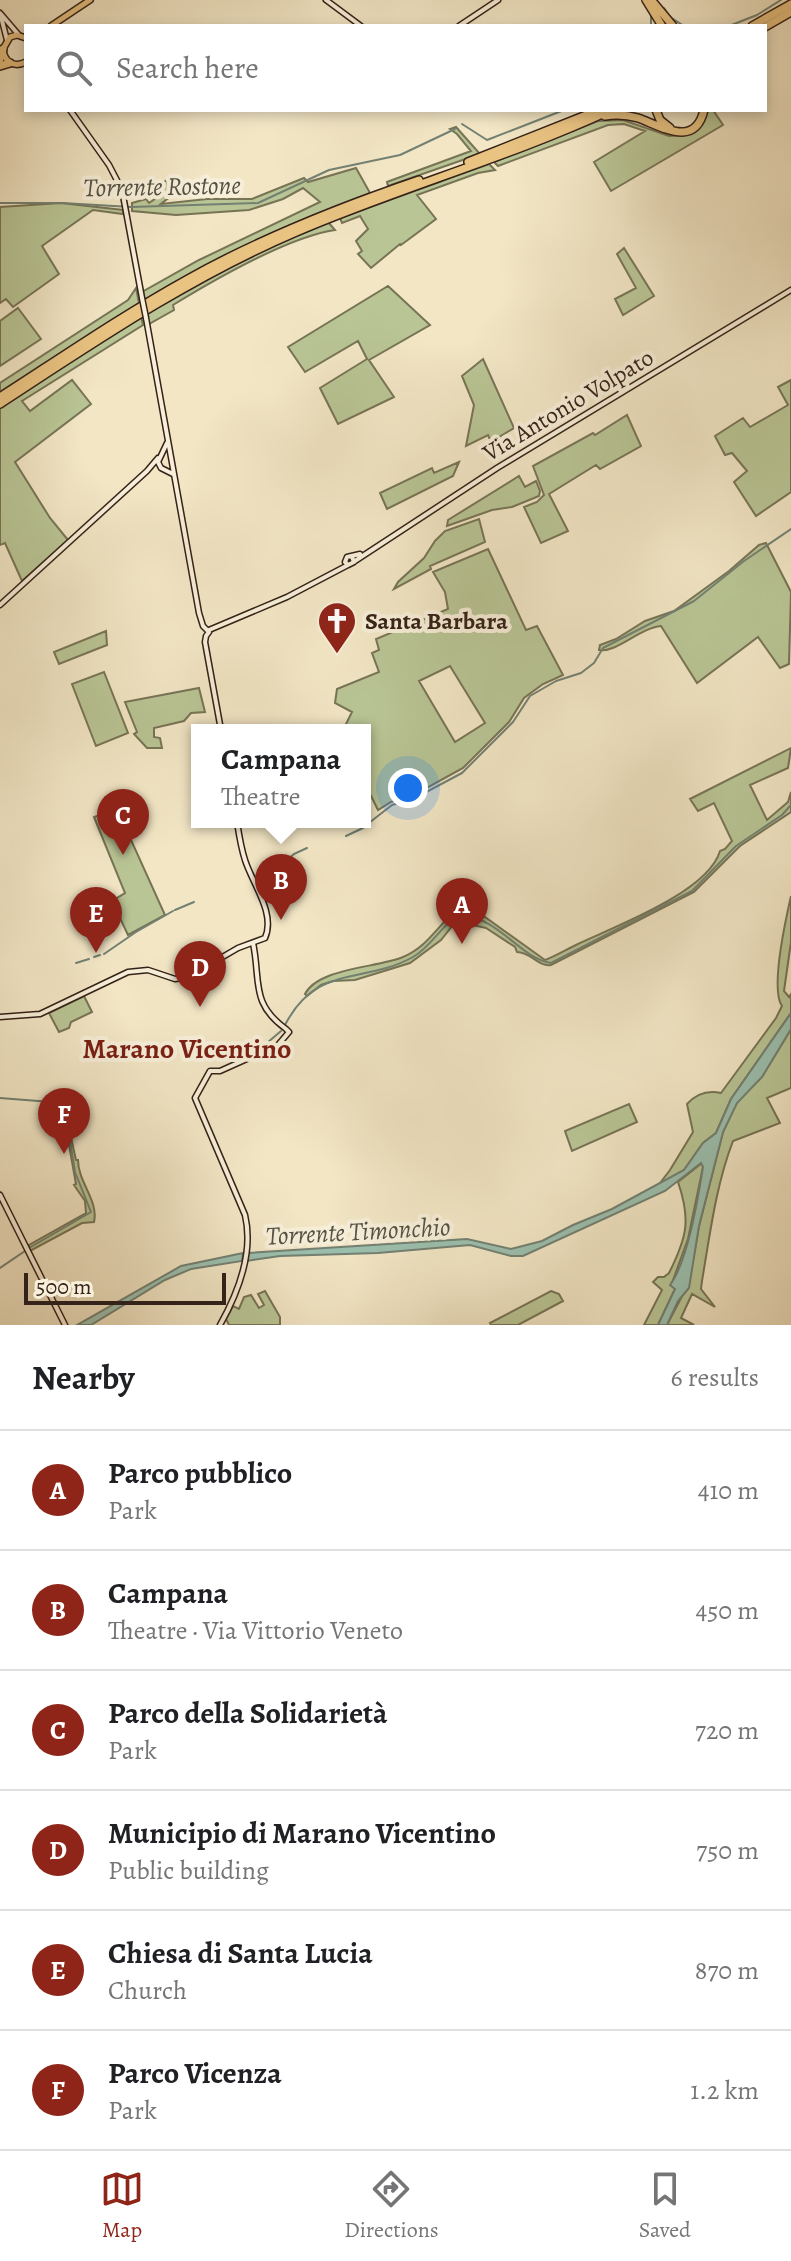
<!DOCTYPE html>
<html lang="en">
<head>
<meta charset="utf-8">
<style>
	:root { --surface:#fff; --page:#f6f6f6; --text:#202124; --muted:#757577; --line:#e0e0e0; --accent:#8f2418 }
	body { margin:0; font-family:Alegreya,serif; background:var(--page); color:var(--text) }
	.scale { position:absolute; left:24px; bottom:20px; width:202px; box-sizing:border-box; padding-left:8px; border:4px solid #352218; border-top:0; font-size:22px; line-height:28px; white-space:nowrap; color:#352218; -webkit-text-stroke:6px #f7efd9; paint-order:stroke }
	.you { position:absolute; left:408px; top:788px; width:28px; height:28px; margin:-20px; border:6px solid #fff; border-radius:50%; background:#1a73e8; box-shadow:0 0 0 12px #1a73e833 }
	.badge { display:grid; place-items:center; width:52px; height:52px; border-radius:50%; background:var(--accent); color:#fff; font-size:26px; font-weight:700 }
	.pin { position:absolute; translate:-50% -66px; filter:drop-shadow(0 2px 4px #0008) }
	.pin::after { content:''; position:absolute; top:42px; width:28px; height:24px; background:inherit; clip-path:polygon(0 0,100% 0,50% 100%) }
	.popup { position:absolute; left:191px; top:724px; width:180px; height:104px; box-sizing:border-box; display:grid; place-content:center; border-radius:0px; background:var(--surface); filter:drop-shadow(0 2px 6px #0005); font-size:26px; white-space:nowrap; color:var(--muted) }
	.popup b { font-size:30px; color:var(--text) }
	.popup::after { content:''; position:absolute; left:50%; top:100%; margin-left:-16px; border:16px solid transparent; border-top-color:var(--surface) }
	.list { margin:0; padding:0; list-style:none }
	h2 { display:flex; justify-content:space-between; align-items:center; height:104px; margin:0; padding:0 32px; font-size:34px }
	h2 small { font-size:26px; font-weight:400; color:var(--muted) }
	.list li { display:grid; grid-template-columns:52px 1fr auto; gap:24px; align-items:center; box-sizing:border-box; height:120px; padding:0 32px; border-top:2px solid var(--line) }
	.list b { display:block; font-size:30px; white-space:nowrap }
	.list p { margin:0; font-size:26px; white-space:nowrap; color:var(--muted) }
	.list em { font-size:26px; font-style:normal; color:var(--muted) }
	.icon { flex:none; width:44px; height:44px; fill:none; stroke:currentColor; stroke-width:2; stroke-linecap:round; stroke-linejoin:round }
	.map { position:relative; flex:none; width:791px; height:1325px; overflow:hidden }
	.search { position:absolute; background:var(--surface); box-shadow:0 4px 12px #0003; left:24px; right:24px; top:24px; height:88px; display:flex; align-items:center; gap:20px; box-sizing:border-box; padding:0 28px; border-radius:0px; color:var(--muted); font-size:30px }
	.sheet { height:824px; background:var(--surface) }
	nav { display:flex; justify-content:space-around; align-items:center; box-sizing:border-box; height:112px; border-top:2px solid var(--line); background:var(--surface); font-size:22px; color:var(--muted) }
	nav a { display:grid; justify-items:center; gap:4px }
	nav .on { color:var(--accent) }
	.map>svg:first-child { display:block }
</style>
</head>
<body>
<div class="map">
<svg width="791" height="1325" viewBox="0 0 791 1325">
	<rect width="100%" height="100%" fill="#f2e6c5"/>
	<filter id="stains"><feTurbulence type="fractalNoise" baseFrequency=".0025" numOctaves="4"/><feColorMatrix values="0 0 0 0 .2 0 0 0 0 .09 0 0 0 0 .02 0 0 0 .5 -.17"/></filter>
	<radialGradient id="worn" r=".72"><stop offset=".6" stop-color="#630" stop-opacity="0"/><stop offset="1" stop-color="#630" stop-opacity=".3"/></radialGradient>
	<path fill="#b9c595" stroke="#777456" stroke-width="2" fill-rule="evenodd" d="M 706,110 L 713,110 L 723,125 L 611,191 L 594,162 L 645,131 L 624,124 L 608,125 L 498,166 L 494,162 L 598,121 L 623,120 L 669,136 L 687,135 L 702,125 Z
		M 456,127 L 480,154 L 388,186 L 387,182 L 471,151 L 457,134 L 450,129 Z
		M 489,164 L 495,170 L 478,173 L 417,195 L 436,219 L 401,245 L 400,244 L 371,268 L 358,254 L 362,251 L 356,241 L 368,229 L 360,216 L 342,223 L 340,218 Z
		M 356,168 L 370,193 C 292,222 216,256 144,300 L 142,292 L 199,260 L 320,202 L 303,188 L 283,199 L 249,210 L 176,215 L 132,211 L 132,203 L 146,199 L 149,203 L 162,194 L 159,185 L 167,180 L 176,192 L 161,204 L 207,199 L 252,199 L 304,178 L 308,182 Z
		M 61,203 L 123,210 L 123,214 L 93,210 L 42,246 L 59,274 L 13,307 L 6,299 L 0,303 L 0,207 Z
		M 328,222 L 335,230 C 288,237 214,280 173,305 L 174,310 L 149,324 L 146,313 L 235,264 Z
		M 624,248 L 654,296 L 623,315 L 615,299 L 636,288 L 617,254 Z
		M 388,286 L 430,325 L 369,360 L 394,397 L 338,424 L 320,388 L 367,359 L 358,341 L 305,372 L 288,347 Z
		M 136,288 L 139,303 L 0,392 L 0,383 L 128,300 Z
		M 18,308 L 41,339 L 0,366 L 0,321 Z
		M 141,316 L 143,325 L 22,401 L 30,411 L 72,380 L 91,404 L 15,462 L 50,518 L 68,540 L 22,581 L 5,543 L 0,545 L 0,407 Z
		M 483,359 L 514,428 L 491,442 L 488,435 L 466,446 L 474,405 L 462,376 Z
		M 791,380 L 791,492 L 756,516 L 734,482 L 747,471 L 732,453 L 725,455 L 715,436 L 743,418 L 750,427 L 788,405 L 778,387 Z
		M 627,415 L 641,446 L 600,469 L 596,465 L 549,494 L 568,531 L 541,543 L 524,507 L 537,502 L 544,495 L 533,466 L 593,433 L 595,435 Z
		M 459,462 L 453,476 L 387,509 L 380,493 L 432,468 L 434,473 Z
		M 519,476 L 525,487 L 536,481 L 540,491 L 539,496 L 512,507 L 492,510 L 447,526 L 448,520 Z
		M 479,519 L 485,542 L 430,566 L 431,569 L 394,589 L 398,582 L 424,558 L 435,541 L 445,531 Z
		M 766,543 L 791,592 L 789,664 L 780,668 L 758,637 L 697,683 L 661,626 C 639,628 617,653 599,650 L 600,645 L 616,639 L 645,621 L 674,611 L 729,571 L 759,545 Z
		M 488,549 L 526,630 L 537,626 L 563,675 L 543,684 L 524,698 L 509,722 L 463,768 L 414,795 L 391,802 L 378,810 L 370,794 L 366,794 L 365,791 L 365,730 L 343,730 L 352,712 L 335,703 L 337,689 L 379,672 L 372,653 L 379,650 L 376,639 L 448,609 L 445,592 L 433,572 ZM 450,666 L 485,723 L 455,742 L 419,681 Z
		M 106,631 L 107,645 L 59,664 L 54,652 Z
		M 104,672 L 128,733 L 96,746 L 72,684 Z
		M 199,688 L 205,712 L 191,713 L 184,721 L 154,728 L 154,737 L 160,738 L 162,748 L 147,748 L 134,734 L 137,732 L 125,702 Z
		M 791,748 L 788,768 L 750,785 L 767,820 L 788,802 L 791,792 L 791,812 L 740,846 L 694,892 L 551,965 C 538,967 531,952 517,952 L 515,947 L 486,928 L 459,922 L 453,925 L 441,940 L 410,963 L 355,980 L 333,981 L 321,985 L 307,996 L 305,994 C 318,968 376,968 403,957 C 427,947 437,927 455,911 L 478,912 L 545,960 C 556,956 567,949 578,944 C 616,926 708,892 720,851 L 725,849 L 732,841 L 714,803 L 698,811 L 690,799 Z
		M 117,809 L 165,915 L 128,935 L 112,901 L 125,893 L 94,817 Z
		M 791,896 L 791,942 L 784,991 L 789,997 L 791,994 L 791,1013 L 731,1099 L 716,1133 L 703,1143 L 684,1170 L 657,1187 L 670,1170 L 693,1132 L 687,1104 C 697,1093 708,1090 721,1093 L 776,1018 L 782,1006 C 770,989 786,918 791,896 Z
		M 84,996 L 92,1012 L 71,1022 L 69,1028 L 59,1032 L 49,1013 Z
		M 791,1029 L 791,1088 L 767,1098 L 780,1123 L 733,1141 C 716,1185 710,1234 702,1281 L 701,1289 L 715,1307 L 692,1294 L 681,1318 L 694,1325 L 667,1325 L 689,1283 L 699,1226 L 723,1132 L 737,1102 L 762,1077 Z
		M 629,1104 L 637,1122 L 572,1151 L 565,1131 Z
		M 70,1133 L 76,1160 L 78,1160 C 78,1182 99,1201 94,1222 L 82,1223 L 30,1251 L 29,1245 L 86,1213 L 85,1201 L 74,1185 L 76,1184 L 67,1134 Z
		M 702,1163 L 703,1167 L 688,1239 L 672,1283 L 675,1289 L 658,1325 L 644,1325 L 662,1290 L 653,1282 L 658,1277 L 664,1277 L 669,1273 C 687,1237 691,1220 678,1182 Z
		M 265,1291 L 280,1317 L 280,1325 L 229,1325 L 226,1319 L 233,1306 L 239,1309 L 244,1297 L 251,1295 L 259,1308 L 264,1305 L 258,1294 Z
		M 551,1291 L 559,1294 L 563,1301 L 518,1325 L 491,1325 L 490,1323 Z"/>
	<path fill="#9cc0af" stroke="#738173" stroke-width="2" d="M 791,1013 L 791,1029 L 762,1077 L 737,1103 L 723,1132 L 699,1226 L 689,1288 L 678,1301 L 667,1325 L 658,1325 L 675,1289 L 670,1285 C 688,1261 698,1198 703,1167 L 701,1163 L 665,1191 L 523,1256 L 511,1256 L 470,1245 L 378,1253 L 280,1256 L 246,1261 L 247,1253 L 467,1239 L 511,1249 L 542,1241 L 573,1225 L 612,1209 L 684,1170 L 703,1143 L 716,1133 L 731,1099 Z
		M 243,1253 L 242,1261 L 191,1269 L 165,1280 L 91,1325 L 77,1325 L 181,1266 Z"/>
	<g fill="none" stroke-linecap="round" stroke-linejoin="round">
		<path stroke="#738173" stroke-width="2" d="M 664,8 L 670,17 L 684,26
			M 651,14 L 651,26
			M 729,26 L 757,15 L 781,0
			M 462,124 L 487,140 L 564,110
			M 0,203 L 62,203 L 131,207 L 258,203 L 329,170 L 400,155 L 455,129
			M 365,826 L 392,805 L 415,798 L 462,773 L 513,722 L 530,696 L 556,681 L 581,673 L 594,663 L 603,648 L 694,601 L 744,561 L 791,529
			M 346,836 L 363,828
			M 277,869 L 294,854 L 307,848
			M 267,879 L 275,871
			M 175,910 L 194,902
			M 104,954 L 136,932 L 173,911
			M 94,957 L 100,955
			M 76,963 L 89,959
			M 285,1025 C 317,963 363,985 413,957 C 432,946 442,924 460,914 C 501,919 521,959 551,963 L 692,891 L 736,846 L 782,815 L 791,805
			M 246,1046 L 267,1043 L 281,1031
			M 0,1098 L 51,1102 L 65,1105
			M 29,1248 L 91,1212 L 75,1172 L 69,1134
			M 0,1268 L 25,1251"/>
		<defs>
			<path id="secondary" d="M 326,0 L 361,26
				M 0,13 L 18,34
				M 1,17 L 7,40
				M 459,26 L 498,0
				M 70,110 L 109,165 L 122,190 L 142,298
				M 146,318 L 199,613 L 203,626 L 209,632 L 206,636 L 205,642 L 221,730
				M 167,443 L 158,462 L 161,468 L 173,474
				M 352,557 L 354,562 L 348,565 L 345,562 L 347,557 L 360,554
				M 355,561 L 497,468 L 791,290
				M 0,605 L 147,471 L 158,458
				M 209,630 L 287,597 L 348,565
				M 253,943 C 261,981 250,1003 286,1029
				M 0,1017 L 40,1014 L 128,972 L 148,970 L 175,979 L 188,977 L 238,948 L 265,938 C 276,913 252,883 245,860 C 241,848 239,835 237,822
				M 0,1195 L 65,1325
				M 220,1325 C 238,1293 254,1253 245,1215 L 195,1098 L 210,1071 L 220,1071 L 278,1045 L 289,1032 L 286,1029"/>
			<path id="primary" d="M 51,26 L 90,0
				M 26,38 L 17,35 L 10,37 L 3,49 C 4,62 14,68 26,62"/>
			<path id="highway" d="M 646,0 L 662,26
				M 653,2 L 673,26
				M 752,26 L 791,4
				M 765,27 L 791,12
				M 0,59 L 3,49
				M 0,66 L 10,63
				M 656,110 L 660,120 L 670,128
				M 605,116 C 616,114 628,115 638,118 C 661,126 695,149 704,110
				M 468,162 L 599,110
				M 0,397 C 62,357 123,315 188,279 C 261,238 340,207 419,180
				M 0,404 C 95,342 189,278 294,233 C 398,188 508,158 611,110"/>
		</defs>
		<use href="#secondary" stroke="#352218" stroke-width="7"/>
		<use href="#primary" stroke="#352218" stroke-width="8"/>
		<use href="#highway" stroke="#352218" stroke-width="10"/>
		<use href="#secondary" stroke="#f7efd9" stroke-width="4"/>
		<use href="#primary" stroke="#e9c382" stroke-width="5"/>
		<use href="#highway" stroke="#e9c382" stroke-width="7"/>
		<defs>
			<path id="secondary-bridge" d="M 142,298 L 146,318"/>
		</defs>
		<use href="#secondary-bridge" stroke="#352218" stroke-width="7" stroke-linecap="butt"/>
		<use href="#secondary-bridge" stroke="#f7efd9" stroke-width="4"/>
	</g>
	<defs>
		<symbol id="church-pin" viewBox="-11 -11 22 30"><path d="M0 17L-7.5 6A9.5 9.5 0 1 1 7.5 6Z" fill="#8f2418" stroke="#f7efd9"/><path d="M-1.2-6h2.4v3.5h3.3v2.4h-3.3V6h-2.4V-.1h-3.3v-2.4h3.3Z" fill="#fff"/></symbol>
	</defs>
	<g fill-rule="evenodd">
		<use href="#church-pin" x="315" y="599" width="44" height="60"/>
	</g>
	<g text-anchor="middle" stroke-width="8" stroke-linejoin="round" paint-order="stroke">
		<g font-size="24" fill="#352218" stroke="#f7efd9">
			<text transform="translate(568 405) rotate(-31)" y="8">Via Antonio Volpato</text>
		</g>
		<g font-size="24" font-weight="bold" fill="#352218" stroke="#f7efd9" text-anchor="start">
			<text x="365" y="629">Santa Barbara</text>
		</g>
		<g font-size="26" font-style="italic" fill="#545145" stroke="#f7efd9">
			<text transform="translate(162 186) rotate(-1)" y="9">Torrente Rostone</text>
			<text transform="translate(358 1231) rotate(-3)" y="9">Torrente Timonchio</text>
		</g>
		<g font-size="28" font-weight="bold" fill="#7a1f14" stroke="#f7efd9">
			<text x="187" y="1058">Marano Vicentino</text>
		</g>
	</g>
	<rect width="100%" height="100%" filter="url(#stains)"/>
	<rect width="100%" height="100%" fill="url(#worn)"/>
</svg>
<div class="scale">500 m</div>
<div class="you"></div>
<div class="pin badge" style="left:462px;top:944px">A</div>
<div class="pin badge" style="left:281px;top:920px">B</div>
<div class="popup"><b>Campana</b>Theatre</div>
<div class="pin badge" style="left:123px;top:855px">C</div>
<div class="pin badge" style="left:200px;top:1007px">D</div>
<div class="pin badge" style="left:96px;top:953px">E</div>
<div class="pin badge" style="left:64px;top:1154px">F</div>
<div class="search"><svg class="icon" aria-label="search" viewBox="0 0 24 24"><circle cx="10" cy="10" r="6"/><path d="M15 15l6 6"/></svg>Search here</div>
</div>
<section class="sheet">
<h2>Nearby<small>6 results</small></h2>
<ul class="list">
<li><span class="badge">A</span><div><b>Parco pubblico</b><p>Park</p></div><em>410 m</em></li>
<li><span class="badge">B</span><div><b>Campana</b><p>Theatre · Via Vittorio Veneto</p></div><em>450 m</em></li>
<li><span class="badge">C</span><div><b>Parco della Solidarietà</b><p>Park</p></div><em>720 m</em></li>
<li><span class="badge">D</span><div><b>Municipio di Marano Vicentino</b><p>Public building</p></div><em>750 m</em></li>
<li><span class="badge">E</span><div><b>Chiesa di Santa Lucia</b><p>Church</p></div><em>870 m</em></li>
<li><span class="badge">F</span><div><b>Parco Vicenza</b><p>Park</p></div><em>1.2 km</em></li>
</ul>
</section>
<nav>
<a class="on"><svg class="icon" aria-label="map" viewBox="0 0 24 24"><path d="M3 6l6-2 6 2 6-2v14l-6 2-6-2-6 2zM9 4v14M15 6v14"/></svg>Map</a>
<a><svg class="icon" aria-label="directions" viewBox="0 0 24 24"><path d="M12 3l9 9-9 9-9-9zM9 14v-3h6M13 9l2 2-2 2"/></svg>Directions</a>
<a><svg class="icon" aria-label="saved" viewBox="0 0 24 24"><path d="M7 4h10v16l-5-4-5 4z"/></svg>Saved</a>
</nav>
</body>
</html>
